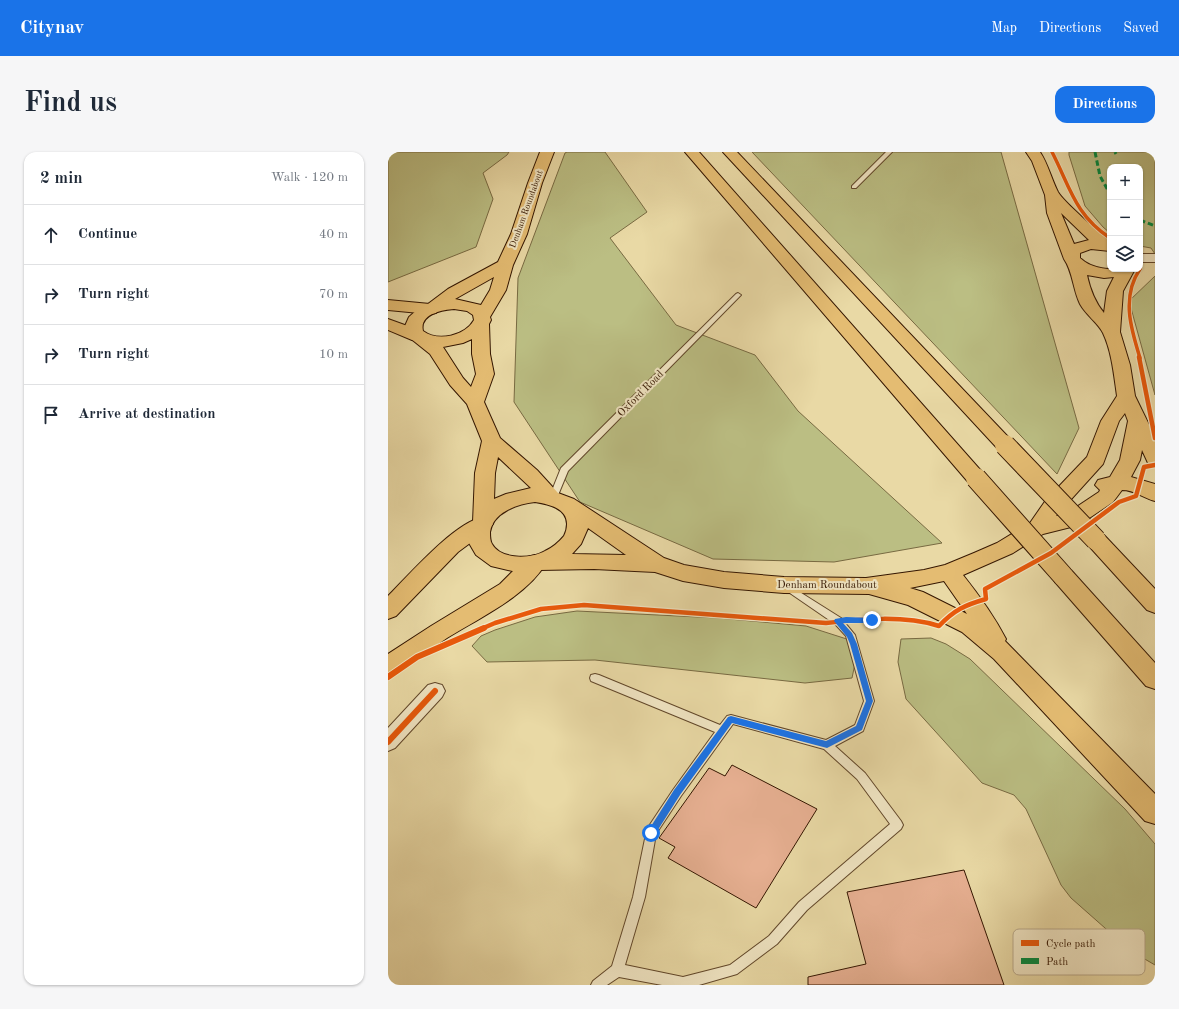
<!DOCTYPE html>
<html lang="en">
<head>
<meta charset="utf-8">
<style>
	:root { --surface:#fff; --page:#f6f6f7; --text:#1f2937; --muted:#747a83; --line:#e0e1e3; --accent:#1a73e8 }
	body { margin:0; font-family:"Old Standard TT",serif; background:var(--page); color:var(--text) }
	.controls { position:absolute; right:12px; top:12px; display:grid; overflow:hidden; border-radius:8px; box-shadow:0 1px 3px #0004 }
	.controls button { width:36px; height:36px; display:grid; place-items:center; padding:0; border:0; border-bottom:1px solid var(--line); background:var(--surface); color:var(--text); font:20px sans-serif }
	.stop { position:absolute; width:12px; height:12px; margin:-9px; border:3px solid #1a73e8; border-radius:50%; background:#fff }
	.stop.end { background:#1a73e8; border-color:#fff; box-shadow:0 1px 4px #0008 }
	.list { margin:0; padding:0; list-style:none }
	h2 { display:flex; justify-content:space-between; align-items:center; height:52px; margin:0; padding:0 16px; font-size:17px }
	h2 small { font-size:13px; font-weight:400; color:var(--muted) }
	.list li { display:grid; grid-template-columns:26px 1fr auto; gap:12px; align-items:center; box-sizing:border-box; height:60px; padding:0 16px; border-top:1px solid var(--line) }
	.list b { display:block; font-size:15px; white-space:nowrap }
	.list em { font-size:13px; font-style:normal; color:var(--muted) }
	.icon { flex:none; width:22px; height:22px; fill:none; stroke:currentColor; stroke-width:2; stroke-linecap:round; stroke-linejoin:round }
	.map { position:relative; flex:none; width:767px; height:833px; overflow:hidden; border-radius:12px }
	header { display:flex; align-items:center; gap:24px; box-sizing:border-box; height:56px; padding:0 20px; background:var(--accent); color:#fff }
	header strong { font-size:19px }
	nav { display:flex; gap:22px; margin-inline-start:auto; font-size:14px }
	.intro { display:flex; align-items:center; justify-content:space-between; box-sizing:border-box; height:96px; padding:0 24px }
	h1 { margin:0; font-size:28px }
	.button { padding:10px 18px; border-radius:12px; background:var(--accent); color:#fff; font-size:14px; font-weight:700 }
	main { display:flex; gap:24px; padding:0 24px }
	aside { flex:1; background:var(--surface); border-radius:12px; box-shadow:0 1px 3px #0004 }
	.map>svg:first-child { display:block }
</style>
</head>
<body>
<header>
<strong>Citynav</strong>
<nav><a>Map</a><a>Directions</a><a>Saved</a></nav>
</header>
<div class="intro"><h1>Find us</h1><a class="button">Directions</a></div>
<main>
<aside>
<h2>2 min<small>Walk · 120 m</small></h2>
<ul class="list">
<li><svg class="icon" aria-label="ahead" viewBox="0 0 24 24"><path d="M12 20V5M6 11l6-6 6 6"/></svg><div><b>Continue</b></div><em>40 m</em></li>
<li><svg class="icon" aria-label="right" viewBox="0 0 24 24"><path d="M7 20v-9h11M14 6l5 5-5 5"/></svg><div><b>Turn right</b></div><em>70 m</em></li>
<li><svg class="icon" aria-label="right" viewBox="0 0 24 24"><path d="M7 20v-9h11M14 6l5 5-5 5"/></svg><div><b>Turn right</b></div><em>10 m</em></li>
<li><svg class="icon" aria-label="arrive" viewBox="0 0 24 24"><path d="M6 21V4h12l-3 4 3 4H6"/></svg><div><b>Arrive at destination</b></div></li>
</ul>
</aside>
<div class="map">
<svg width="767" height="833" viewBox="0 0 767 833">
	<rect width="100%" height="100%" fill="#e9d9a5"/>
	<filter id="stains"><feTurbulence type="fractalNoise" baseFrequency=".005" numOctaves="4"/><feColorMatrix values="0 0 0 0 .2 0 0 0 0 .09 0 0 0 0 .02 0 0 0 .5 -.17"/></filter>
	<radialGradient id="worn" r=".72"><stop offset=".6" stop-color="#630" stop-opacity="0"/><stop offset="1" stop-color="#630" stop-opacity=".3"/></radialGradient>
	<path fill="#bbbe83" stroke="#786a42" d="M 0,0 L 121,0 L 119,3 L 95,21 L 105,47 L 88,95 L 0,130 Z
		M 179,0 L 217,0 L 259,60 L 222,86 L 288,173 L 367,203 L 410,259 L 554,391 L 446,410 L 325,407 L 192,350 L 126,250 L 130,126 L 177,1 Z
		M 364,0 L 613,0 L 691,276 L 669,322 Z
		M 681,0 L 767,0 L 767,102 L 763,96 L 752,94 L 752,15 L 722,15 L 722,81 L 715,75 L 697,54 L 681,3 Z
		M 767,124 L 767,243 L 741,149 Z
		M 189,459 L 330,466 L 418,474 L 465,489 L 469,502 L 464,526 L 417,531 L 207,508 L 99,510 L 84,494 L 93,484 L 107,478 L 147,465 Z
		M 543,486 L 558,492 L 582,507 L 737,657 L 767,692 L 767,813 L 743,799 L 683,746 L 673,733 L 638,657 L 626,643 L 594,631 L 518,547 L 510,510 L 513,487 Z"/>
	<path fill="#e6af91" stroke="#341601" d="M 344,613 L 429,657 L 368,756 L 280,706 L 287,695 L 271,686 L 321,616 L 337,624 Z
		M 576,718 L 616,833 L 420,833 L 420,825 L 478,812 L 459,740 Z"/>
	<g fill="none" stroke-linecap="round" stroke-linejoin="round">
		<defs>
			<path id="lane" d="M 498,0 L 504,0 L 468,36 L 464,36 L 464,34 Z
				M 350,141 L 353,143 L 352,144 L 180,319 L 168,348 L 162,348 L 161,346 L 173,316 L 348,142 Z
				M 399,432 L 453,466 L 467,483 L 486,549 L 475,579 L 447,594 L 477,621 L 513,669 L 515,673 L 513,677 L 419,758 L 389,792 L 349,822 L 311,833 L 274,833 L 231,825 L 219,833 L 203,833 L 205,829 L 224,814 L 245,745 L 259,677 L 285,638 L 327,580 L 203,529 L 202,526 L 203,523 L 207,522 L 211,523 L 332,573 L 339,564 L 343,563 L 438,588 L 467,573 L 476,549 L 458,484 L 447,472 L 396,437 L 394,435 L 396,433 ZM 345,572 L 436,597 L 469,627 L 502,672 L 411,750 L 381,784 L 342,813 L 295,825 L 237,813 L 257,745 L 268,682 L 293,644 Z"/>
			<path id="street" d="M 752,102 L 767,102 L 767,110 L 752,110 Z
				M 47,531 L 54,533 L 57,539 L 54,545 L 7,596 L 0,599 L 0,576 L 40,533 Z"/>
			<path id="primary" d="M 0,148 L 42,152 L 48,153 L 50,157 L 48,161 L 42,162 L 0,158 Z
				M 0,167 L 36,180 L 39,184 L 36,188 L 30,189 L 24,188 L 0,178 Z
				M 94,365 L 101,367 L 105,372 L 101,377 L 70,400 L 8,464 L 0,467 L 0,444 C 23,421 64,373 94,365 Z
				M 147,403 L 155,405 L 158,411 C 139,444 91,466 59,486 C 42,498 25,509 8,521 L 0,524 L 0,502 L 43,474 L 112,432 L 139,405 Z"/>
			<path id="highway" d="M 152,0 L 166,0 L 154,31 L 139,82 L 125,113 L 118,138 L 102,165 L 103,168 L 101,172 L 102,202 L 106,222 L 96,250 L 112,286 L 149,318 L 170,341 L 186,347 L 276,406 L 296,413 L 336,420 L 396,425 L 478,426 L 536,418 L 557,413 L 586,401 L 609,391 L 642,371 L 658,348 L 699,305 L 713,269 L 729,244 C 726,224 724,200 715,181 C 710,171 698,163 692,152 C 685,138 685,120 676,107 L 659,61 L 657,43 L 644,9 L 638,0 L 652,0 C 660,12 663,26 670,40 C 675,49 712,82 722,88 L 722,99 L 703,97 L 692,101 L 692,106 C 707,120 728,117 747,117 L 735,139 L 732,180 L 742,213 L 747,244 L 767,285 L 767,312 L 760,311 L 754,298 L 752,308 L 743,325 L 767,332 L 767,349 C 755,346 747,338 734,338 L 725,350 L 691,373 L 655,382 L 625,401 L 575,423 C 591,443 606,464 618,487 L 617,489 L 767,642 L 767,672 L 757,669 L 606,507 L 574,480 L 520,453 L 481,442 L 396,441 L 336,436 L 295,429 L 267,420 L 206,417 L 151,418 L 129,420 L 103,414 L 88,403 L 81,391 L 80,384 L 85,370 L 87,321 L 94,289 L 79,252 L 62,233 L 42,202 L 22,186 L 17,178 L 17,174 L 21,165 L 30,157 L 40,152 L 60,137 L 110,110 L 123,82 L 140,31 ZM 673,61 L 701,88 L 686,92 ZM 699,123 L 716,126 L 726,125 L 719,139 L 716,161 C 707,150 702,137 699,123 ZM 106,125 L 102,138 L 93,153 L 67,147 ZM 66,157 L 79,159 L 85,163 L 86,168 C 77,184 50,190 35,179 C 31,162 54,158 66,157 ZM 84,187 L 84,202 L 88,222 L 83,235 L 75,226 L 55,195 L 75,191 ZM 737,261 L 740,269 L 732,308 L 722,325 L 710,328 L 707,333 L 712,338 L 711,340 L 678,362 L 668,364 L 715,312 L 731,269 ZM 110,305 L 143,336 L 118,342 L 106,347 L 107,321 ZM 147,350 C 160,352 179,356 179,372 C 179,376 178,380 176,384 C 171,390 164,396 157,399 C 143,407 113,408 104,392 C 102,389 102,384 102,380 C 105,360 130,352 147,350 ZM 200,376 L 238,403 L 184,402 L 193,392 ZM 556,429 L 579,462 L 535,440 L 522,436 Z
				M 297,0 L 311,0 L 595,321 L 598,326 L 595,331 L 588,333 L 581,331 Z
				M 335,0 L 349,0 L 624,289 L 627,293 L 624,297 L 617,299 L 610,297 Z
				M 708,380 L 716,383 L 767,437 L 767,461 L 759,458 L 700,393 L 697,388 L 700,383 Z
				M 675,416 L 683,418 L 767,511 L 767,537 L 758,534 L 667,430 L 664,424 L 667,418 Z"/>
		</defs>
		<use href="#lane" stroke="#61472a" stroke-width="2"/>
		<use href="#street" stroke="#61472a" stroke-width="2"/>
		<use href="#primary" stroke="#341601" stroke-width="2"/>
		<use href="#highway" stroke="#341601" stroke-width="2"/>
		<use href="#lane" fill="#f1e6c4" fill-rule="evenodd"/>
		<use href="#street" fill="#f1e6c4" fill-rule="evenodd"/>
		<use href="#primary" fill="#e4bc72" fill-rule="evenodd"/>
		<use href="#highway" fill="#e4bc72" fill-rule="evenodd"/>
		<defs>
			<path id="highway-bridge" d="M 617,293 L 708,388
				M 588,326 L 675,424"/>
		</defs>
		<use href="#highway-bridge" stroke="#341601" stroke-width="22" stroke-linecap="butt"/>
		<use href="#highway-bridge" stroke="#e4bc72" stroke-width="20"/>
		<path stroke="#00873e" stroke-width="3" stroke-dasharray="5.5 3" stroke-linecap="butt" d="M 707,0 L 712,24 L 722,42
			M 727,0 L 728,2
			M 752,68 L 767,74"/>
		<defs>
			<path id="cycleway-far2" d="M 664,0 C 682,35 687,63 722,86
				M 752,206 C 743,177 733,145 752,117"/>
			<path id="cycleway-far1" d="M 751,205 L 767,286
				M 93,477 L 107,471 L 153,457 L 196,453 L 438,471 C 474,467 516,463 551,474 C 566,458 577,453 598,447 L 597,437 L 663,401 L 731,350 L 748,344 L 756,315 L 767,313"/>
			<path id="cycleway" d="M 0,525 L 29,505 L 96,476
				M 0,590 L 47,539"/>
		</defs>
		<use href="#cycleway-far2" stroke="#f1e6c4" stroke-width="5"/>
		<use href="#cycleway-far1" stroke="#f1e6c4" stroke-width="7"/>
		<use href="#cycleway" stroke="#f1e6c4" stroke-width="8"/>
		<use href="#cycleway-far2" stroke="#e8590c" stroke-width="3.5"/>
		<use href="#cycleway-far1" stroke="#e8590c" stroke-width="4.5"/>
		<use href="#cycleway" stroke="#e8590c" stroke-width="6"/>
	</g>
	<path fill="#1a73e8" d="M 458,465 L 484,466 L 487,468 L 484,471 L 455,471 L 464,481 L 469,492 L 485,549 L 474,578 L 439,596 L 344,571 L 292,643 L 266,684 L 260,684 L 260,679 L 286,638 L 340,565 L 343,564 L 438,589 L 468,574 L 478,549 L 462,492 L 459,485 L 446,469 L 447,467 Z"/>
	<g text-anchor="middle" stroke-width="4" stroke-linejoin="round" paint-order="stroke">
		<g font-size="9" fill="#341601" stroke="#f1e6c4">
			<text transform="translate(138 57) rotate(-70)" y="3">Denham Roundabout</text>
		</g>
		<g font-size="11" fill="#341601" stroke="#f1e6c4">
			<text transform="translate(252 241) rotate(-45)" y="4">Oxford Road</text>
			<text x="439" y="436">Denham Roundabout</text>
		</g>
	</g>
	<rect x="625" y="777" width="132" height="46" rx="6" fill="#f1e6c4" stroke="#b8a88a" stroke-width="1"/>
	<rect x="633" y="788" width="18" height="6" fill="#e8590c"/>
	<rect x="633" y="806" width="18" height="6" fill="#00873e"/>
	<g font-size="11" fill="#341601">
		<text x="658" y="795">Cycle path</text>
		<text x="658" y="813">Path</text>
	</g>
	<rect width="100%" height="100%" filter="url(#stains)"/>
	<rect width="100%" height="100%" fill="url(#worn)"/>
</svg>
<div class="controls">
<button>+</button>
<button>−</button>
<button><svg class="icon" aria-label="layers" viewBox="0 0 24 24"><path d="M12 4l9 5-9 5-9-5zM3 14l9 5 9-5"/></svg></button>
</div>
<div class="stop" style="left:263px;top:681px"></div>
<div class="stop end" style="left:484px;top:468px"></div>
</div>
</main>
</body>
</html>
